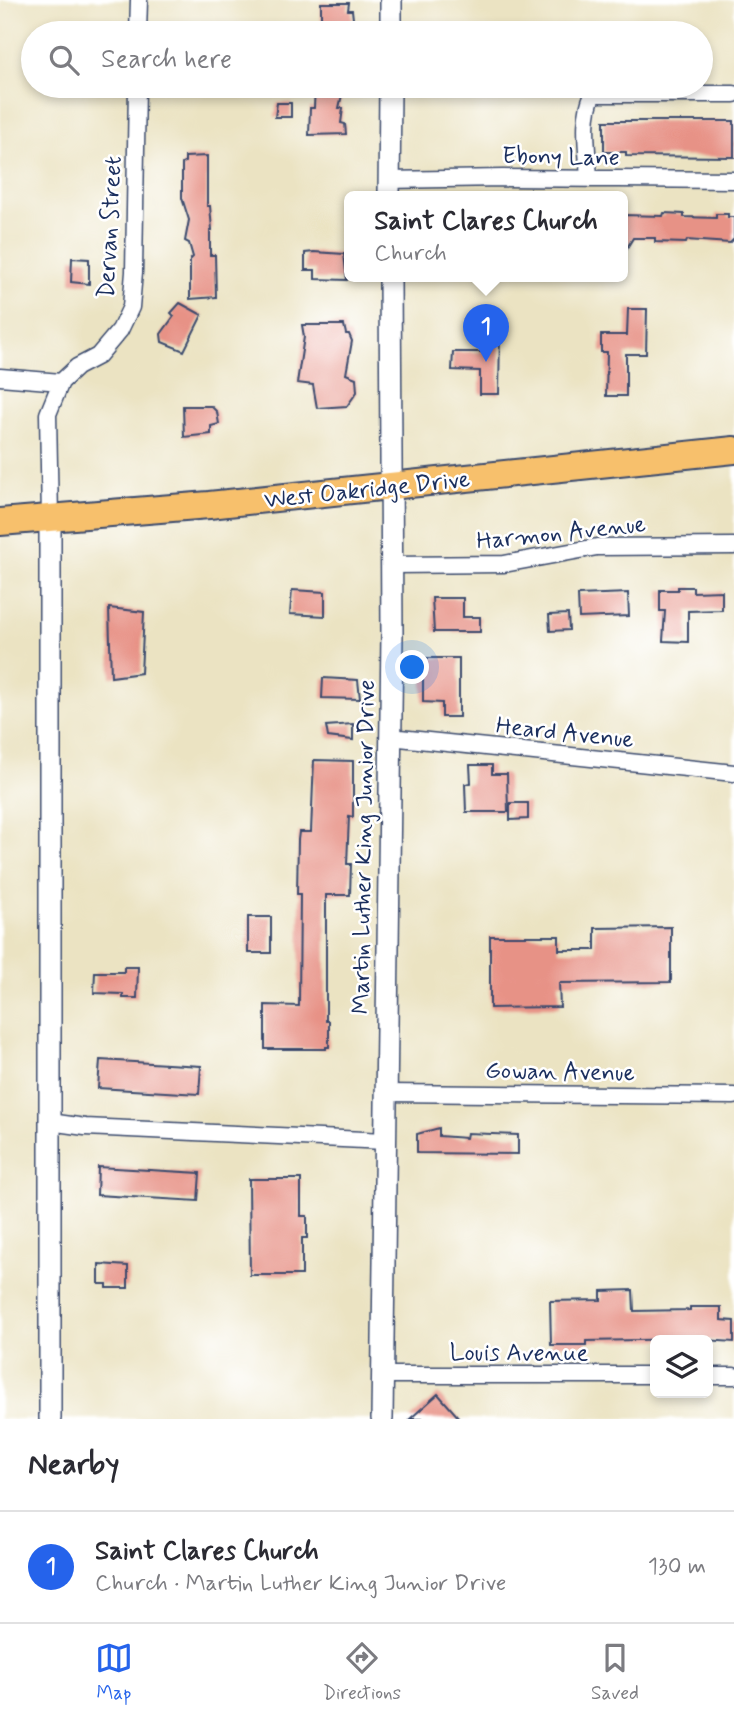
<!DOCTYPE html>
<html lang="en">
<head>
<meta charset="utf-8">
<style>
	:root { --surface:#fff; --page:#f7f7f7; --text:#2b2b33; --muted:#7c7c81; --line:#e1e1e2; --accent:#2563eb }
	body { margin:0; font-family:Mynerve,sans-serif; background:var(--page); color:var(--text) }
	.controls { position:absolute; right:21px; bottom:21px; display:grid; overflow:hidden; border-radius:10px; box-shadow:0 4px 10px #0003 }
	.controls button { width:63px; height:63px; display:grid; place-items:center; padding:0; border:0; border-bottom:2px solid var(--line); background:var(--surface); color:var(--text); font:35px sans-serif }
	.you { position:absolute; left:413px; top:668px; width:24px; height:24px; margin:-18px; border:5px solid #fff; border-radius:50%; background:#1a73e8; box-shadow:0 0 0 10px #1a73e833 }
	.badge { display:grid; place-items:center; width:46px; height:46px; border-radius:50%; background:var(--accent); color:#fff; font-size:23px; font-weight:700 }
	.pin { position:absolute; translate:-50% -58px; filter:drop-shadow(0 2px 4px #0008) }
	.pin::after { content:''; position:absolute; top:37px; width:24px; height:21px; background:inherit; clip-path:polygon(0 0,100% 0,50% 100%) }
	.popup { position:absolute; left:344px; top:191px; width:284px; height:91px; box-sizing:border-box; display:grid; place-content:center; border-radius:10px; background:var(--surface); filter:drop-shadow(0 2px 5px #0005); font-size:23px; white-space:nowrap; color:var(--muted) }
	.popup b { font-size:26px; color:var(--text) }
	.popup::after { content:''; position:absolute; left:50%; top:100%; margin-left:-14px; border:14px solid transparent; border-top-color:var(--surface) }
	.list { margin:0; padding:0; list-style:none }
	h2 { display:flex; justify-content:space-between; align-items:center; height:91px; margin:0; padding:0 28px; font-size:30px }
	h2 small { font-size:23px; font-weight:400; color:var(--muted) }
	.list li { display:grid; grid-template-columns:46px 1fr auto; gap:21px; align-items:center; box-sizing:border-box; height:112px; padding:0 28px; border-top:2px solid var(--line) }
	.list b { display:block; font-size:26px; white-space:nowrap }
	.list p { margin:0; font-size:23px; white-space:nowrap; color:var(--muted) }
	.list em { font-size:23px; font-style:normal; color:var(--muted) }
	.icon { flex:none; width:38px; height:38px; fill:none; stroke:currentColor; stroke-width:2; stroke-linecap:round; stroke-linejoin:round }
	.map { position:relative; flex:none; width:734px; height:1419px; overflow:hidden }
	.search { position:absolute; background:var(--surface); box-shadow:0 4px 10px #0003; left:21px; right:21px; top:21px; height:77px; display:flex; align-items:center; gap:18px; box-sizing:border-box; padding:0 24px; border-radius:38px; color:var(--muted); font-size:26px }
	.sheet { height:203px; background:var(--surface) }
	nav { display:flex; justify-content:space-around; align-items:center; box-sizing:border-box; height:98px; border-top:2px solid var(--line); background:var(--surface); font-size:19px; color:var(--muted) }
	nav a { display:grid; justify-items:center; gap:4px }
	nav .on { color:var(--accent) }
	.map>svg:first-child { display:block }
</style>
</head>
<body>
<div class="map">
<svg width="734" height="1419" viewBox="0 0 734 1419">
	<rect width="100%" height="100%" fill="#fff"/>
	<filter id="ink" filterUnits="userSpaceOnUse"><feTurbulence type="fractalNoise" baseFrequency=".0143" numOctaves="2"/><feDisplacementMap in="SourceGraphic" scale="14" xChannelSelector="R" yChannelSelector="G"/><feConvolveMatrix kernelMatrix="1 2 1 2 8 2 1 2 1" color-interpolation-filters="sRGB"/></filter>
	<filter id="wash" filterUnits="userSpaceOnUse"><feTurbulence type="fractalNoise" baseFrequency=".00686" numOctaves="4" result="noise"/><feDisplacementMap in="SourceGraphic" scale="28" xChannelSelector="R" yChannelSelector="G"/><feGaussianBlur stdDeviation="1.57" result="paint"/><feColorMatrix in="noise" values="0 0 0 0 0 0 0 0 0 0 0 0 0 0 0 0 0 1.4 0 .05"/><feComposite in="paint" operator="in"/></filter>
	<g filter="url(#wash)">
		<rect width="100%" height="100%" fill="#ebe3c2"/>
		<g id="blocks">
			<path fill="#e79286" d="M 321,3 L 349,3 L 348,10 L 352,10 L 353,19 L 352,30 L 335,29 L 336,22 L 321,22 Z
				M 315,86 L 344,86 L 339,108 L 343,108 L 341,123 L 345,124 L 346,134 L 309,135 L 310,108 L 314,108 Z
				M 277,103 L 291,103 L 291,117 L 275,117 Z
				M 604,121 L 734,121 L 734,157 L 626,156 L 626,152 L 604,152 Z
				M 207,156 L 207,206 L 210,206 L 212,230 L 210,230 L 210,255 L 215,255 L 216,297 L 190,299 L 190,260 L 193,257 L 189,243 L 185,241 L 189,220 L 182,198 L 182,164 L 185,162 L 185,157 Z
				M 664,213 L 684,214 L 684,217 L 716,218 L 716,214 L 728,214 L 728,217 L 734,217 L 734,239 L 730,243 L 687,240 L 686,243 L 655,242 L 655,238 L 633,238 L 622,256 L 622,215 L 663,216 Z
				M 314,252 L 344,254 L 347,280 L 315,279 L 315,270 L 305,270 L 305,253 Z
				M 72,258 L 89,259 L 89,284 L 71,282 Z
				M 180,303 L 202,315 L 184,351 L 162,342 L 161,334 L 174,316 L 171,313 Z
				M 628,309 L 647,309 L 646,354 L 626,354 L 626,396 L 606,396 L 607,352 L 601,352 L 601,335 L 627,335 Z
				M 302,325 L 344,325 L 346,334 L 349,334 L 352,341 L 346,374 L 356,378 L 357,392 L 347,406 L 317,408 L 313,385 L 297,383 L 304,337 Z
				M 480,331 L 500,331 L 499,394 L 480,394 L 480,371 L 452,370 L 453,352 L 481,352 Z
				M 183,406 L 211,406 L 217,412 L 219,424 L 211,426 L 211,434 L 184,437 Z
				M 678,587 L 693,587 L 693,592 L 722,591 L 722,610 L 688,611 L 688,642 L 663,641 L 665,611 L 660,611 L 660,590 L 678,590 Z
				M 292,590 L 325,592 L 325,616 L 290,614 Z
				M 628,593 L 629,616 L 579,618 L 578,595 Z
				M 432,598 L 463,598 L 463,617 L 480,617 L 480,632 L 434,632 Z
				M 109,608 L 144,612 L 141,673 L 111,677 Z
				M 568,614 L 569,630 L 550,631 L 549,615 Z
				M 423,658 L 459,658 L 459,717 L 442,717 L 442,703 L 423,702 Z
				M 323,678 L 358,680 L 360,699 L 322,698 Z
				M 353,724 L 353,740 L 328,737 L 326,726 Z
				M 314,760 L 353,761 L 353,817 L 349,816 L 347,864 L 351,864 L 350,895 L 326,895 L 326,1021 L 329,1021 L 329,1047 L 326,1047 L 326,1049 L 265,1049 L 265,1005 L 299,1006 L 300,894 L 297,894 L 298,840 L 299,832 L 311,832 Z
				M 470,765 L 492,765 L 492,774 L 507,774 L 508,812 L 466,812 L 465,784 L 471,783 Z
				M 510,803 L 528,803 L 528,819 L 510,820 Z
				M 248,917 L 271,917 L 271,953 L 248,953 Z
				M 671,927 L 671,982 L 559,983 L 560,1007 L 490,1008 L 490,936 L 559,936 L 559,950 L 595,950 L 595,928 Z
				M 124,967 L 138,967 L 137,998 L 123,998 L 123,994 L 94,993 L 95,972 L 124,972 Z
				M 100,1060 L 201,1066 L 199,1094 L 98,1088 Z
				M 439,1128 L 439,1136 L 466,1138 L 467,1133 L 518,1135 L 518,1154 L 417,1153 L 417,1134 Z
				M 98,1167 L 200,1173 L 198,1201 L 97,1195 Z
				M 249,1179 L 301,1179 L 301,1216 L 307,1216 L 307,1238 L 302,1238 L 302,1275 L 250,1275 Z
				M 99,1264 L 128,1266 L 128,1288 L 107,1288 L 107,1284 L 99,1284 Z
				M 633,1290 L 634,1311 L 690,1310 L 690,1307 L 721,1307 L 721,1320 L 734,1321 L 734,1342 L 690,1339 L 586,1341 L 586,1345 L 551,1345 L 550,1301 L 601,1300 L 601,1291 Z
				M 438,1394 L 460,1419 L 410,1419 Z"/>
		</g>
	</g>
	<g filter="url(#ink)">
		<use href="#blocks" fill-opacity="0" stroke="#3a4a6d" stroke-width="2"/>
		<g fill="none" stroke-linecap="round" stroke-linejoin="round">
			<defs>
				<path id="minor" d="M 138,33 L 139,0
					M 589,179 C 588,152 581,119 593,94 L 734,94
					M 388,180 L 503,178 L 734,180
					M 0,377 L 61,382
					M 50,518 L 48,414 L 61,382 L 77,367 L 98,356 L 120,330 L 131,307 L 134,272 L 137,86
					M 392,565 L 504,564 L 597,547 L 734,546
					M 390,737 L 734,773
					M 386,1093 L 734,1096
					M 50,1122 L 85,1127 L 385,1141
					M 382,1375 L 655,1375
					M 708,1376 L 734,1376"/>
				<path id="tertiary" d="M 391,0 L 391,33
					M 389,196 L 390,86
					M 50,1419 L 50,518
					M 382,1419 L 392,634 L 390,276"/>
				<path id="primary" d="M 0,522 L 209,505 L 734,450"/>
			</defs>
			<use href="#minor" stroke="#3a4a6d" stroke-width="19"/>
			<use href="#tertiary" stroke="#3a4a6d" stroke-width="24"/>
			<use href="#primary" stroke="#3a4a6d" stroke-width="30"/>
			<use href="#minor" stroke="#fff" stroke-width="16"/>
			<use href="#tertiary" stroke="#fff" stroke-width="21"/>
			<use href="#primary" stroke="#f7c06c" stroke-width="26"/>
		</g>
	</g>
	<g text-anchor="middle" stroke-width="5" stroke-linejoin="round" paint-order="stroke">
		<g font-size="24" fill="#1b2f5e" stroke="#fff">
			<text transform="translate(561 156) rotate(1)" y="8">Ebony Lane</text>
			<text transform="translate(109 227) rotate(-87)" y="8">Dervan Street</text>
			<text transform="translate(367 489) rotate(-6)" y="8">West Oakridge Drive</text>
			<text transform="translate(561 532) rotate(-6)" y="8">Harmon Avenue</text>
			<text transform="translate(565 732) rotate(6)" y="8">Heard Avenue</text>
			<text transform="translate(363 847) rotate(-89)" y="8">Martin Luther King Junior Drive</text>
			<text transform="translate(560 1071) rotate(1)" y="8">Gowan Avenue</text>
			<text x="519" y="1360">Louis Avenue</text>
		</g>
	</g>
</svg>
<div class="controls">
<button><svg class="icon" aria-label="layers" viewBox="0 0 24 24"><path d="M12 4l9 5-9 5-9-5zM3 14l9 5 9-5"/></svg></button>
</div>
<div class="you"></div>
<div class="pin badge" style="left:486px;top:362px">1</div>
<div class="popup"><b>Saint Clares Church</b>Church</div>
<div class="search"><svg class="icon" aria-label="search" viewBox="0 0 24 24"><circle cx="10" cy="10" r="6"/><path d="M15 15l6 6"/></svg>Search here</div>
</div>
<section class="sheet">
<h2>Nearby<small></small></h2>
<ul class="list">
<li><span class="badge">1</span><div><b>Saint Clares Church</b><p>Church · Martin Luther King Junior Drive</p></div><em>130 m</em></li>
</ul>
</section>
<nav>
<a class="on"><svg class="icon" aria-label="map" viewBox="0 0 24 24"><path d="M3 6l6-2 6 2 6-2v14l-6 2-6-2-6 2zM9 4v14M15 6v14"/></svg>Map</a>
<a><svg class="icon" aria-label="directions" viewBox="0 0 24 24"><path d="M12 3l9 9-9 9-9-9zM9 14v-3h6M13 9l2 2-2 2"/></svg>Directions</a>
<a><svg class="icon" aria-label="saved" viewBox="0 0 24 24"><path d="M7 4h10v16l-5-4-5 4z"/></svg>Saved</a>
</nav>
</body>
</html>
